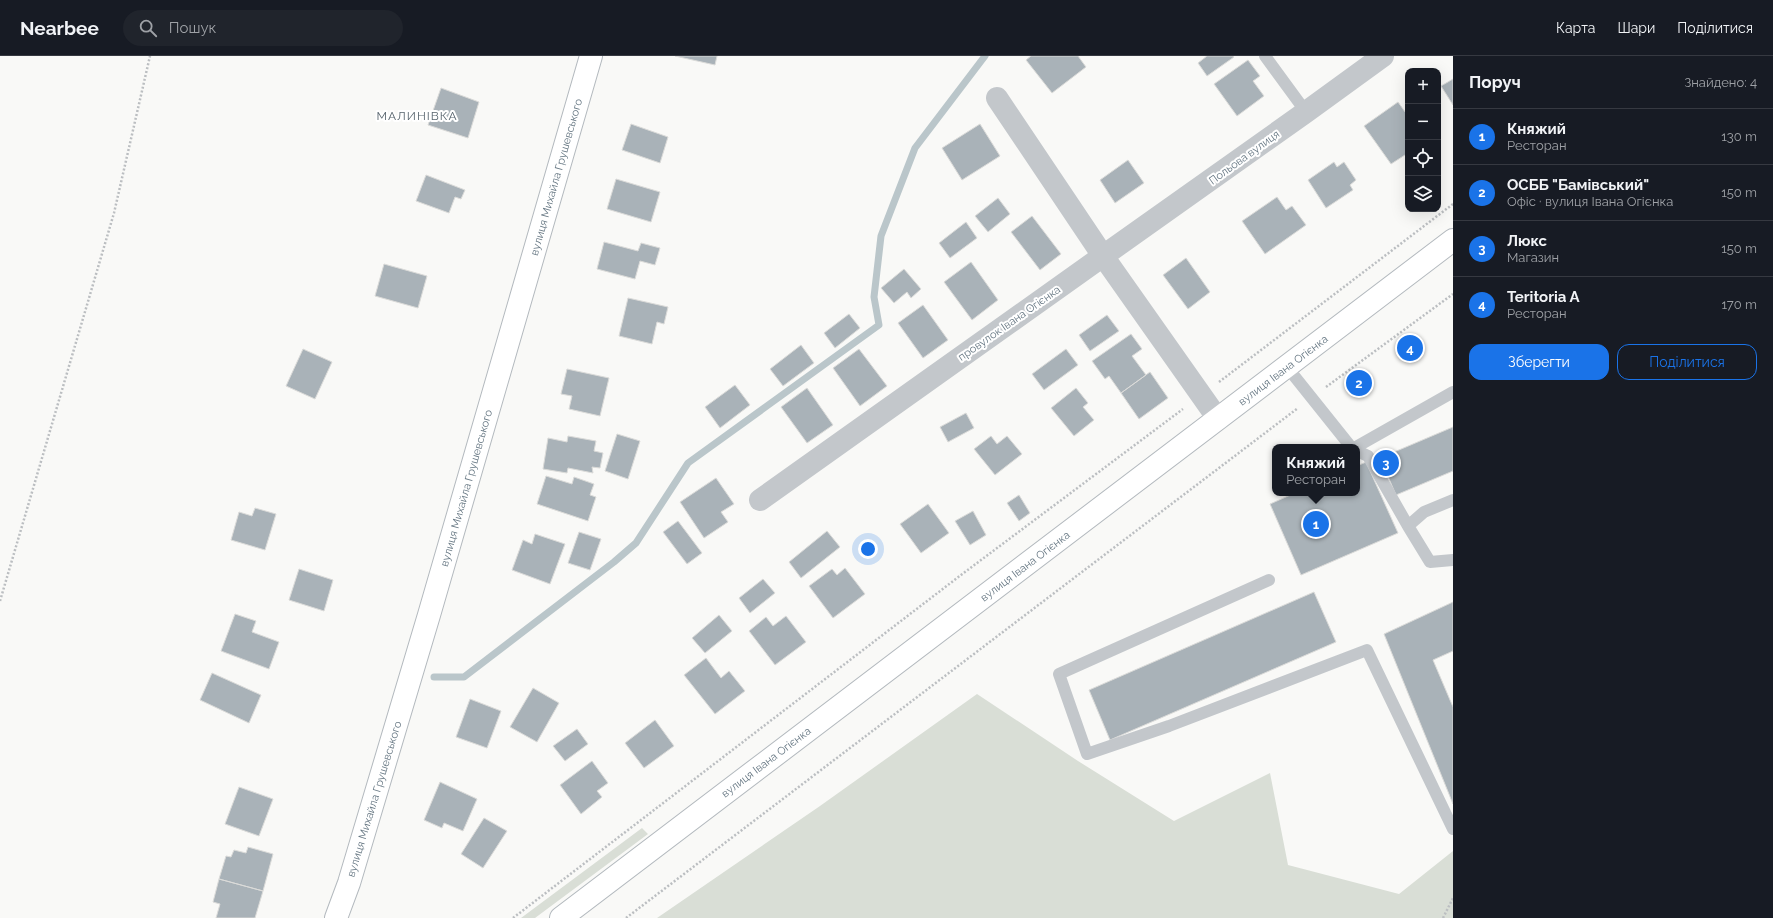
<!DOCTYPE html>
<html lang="uk">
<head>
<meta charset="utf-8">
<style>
	:root { --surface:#171b24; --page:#20242c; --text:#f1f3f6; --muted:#9ea1a6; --line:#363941; --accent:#1a73e8 }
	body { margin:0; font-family:Raleway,sans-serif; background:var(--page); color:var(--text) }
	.controls { position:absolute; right:12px; top:12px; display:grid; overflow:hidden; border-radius:8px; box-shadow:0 4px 16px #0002 }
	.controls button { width:36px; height:36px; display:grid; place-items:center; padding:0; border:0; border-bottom:1px solid var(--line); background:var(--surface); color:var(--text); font:20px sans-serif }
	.you { position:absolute; left:868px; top:493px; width:14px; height:14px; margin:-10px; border:3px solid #fff; border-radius:50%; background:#1a73e8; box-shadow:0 0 0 6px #1a73e833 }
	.badge { display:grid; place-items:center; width:26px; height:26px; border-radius:50%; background:var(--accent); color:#fff; font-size:13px; font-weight:700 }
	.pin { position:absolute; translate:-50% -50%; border:2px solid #fff; box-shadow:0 1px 4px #0006 }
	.popup { position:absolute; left:1272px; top:388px; width:88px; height:52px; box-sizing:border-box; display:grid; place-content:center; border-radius:8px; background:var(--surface); filter:drop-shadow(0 1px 3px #0005); font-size:13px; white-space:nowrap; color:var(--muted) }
	.popup b { font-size:15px; color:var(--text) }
	.popup::after { content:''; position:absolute; left:50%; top:100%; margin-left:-8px; border:8px solid transparent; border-top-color:var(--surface) }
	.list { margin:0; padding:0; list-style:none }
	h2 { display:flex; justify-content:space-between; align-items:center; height:52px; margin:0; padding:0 16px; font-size:17px }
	h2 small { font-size:13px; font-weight:400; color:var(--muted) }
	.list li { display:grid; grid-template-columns:26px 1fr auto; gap:12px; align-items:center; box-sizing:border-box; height:56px; padding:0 16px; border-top:1px solid var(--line) }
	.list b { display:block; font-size:15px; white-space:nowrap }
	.list p { margin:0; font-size:13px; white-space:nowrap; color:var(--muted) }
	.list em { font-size:13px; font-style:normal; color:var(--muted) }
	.actions { display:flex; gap:8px; padding:12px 16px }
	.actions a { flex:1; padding:9px 0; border:1px solid var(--accent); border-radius:12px; text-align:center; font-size:14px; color:var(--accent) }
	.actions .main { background:var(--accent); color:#fff }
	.icon { flex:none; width:22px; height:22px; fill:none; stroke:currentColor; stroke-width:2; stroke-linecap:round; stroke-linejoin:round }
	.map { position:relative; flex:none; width:1453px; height:862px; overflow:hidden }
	header { display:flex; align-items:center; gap:24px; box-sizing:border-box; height:56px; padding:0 20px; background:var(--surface); border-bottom:1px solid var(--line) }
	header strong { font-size:19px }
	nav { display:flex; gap:22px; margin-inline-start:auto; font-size:14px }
	.search { width:280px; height:36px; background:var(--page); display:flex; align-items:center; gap:10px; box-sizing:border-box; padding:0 14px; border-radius:22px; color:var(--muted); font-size:15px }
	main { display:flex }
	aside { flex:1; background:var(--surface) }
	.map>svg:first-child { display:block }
</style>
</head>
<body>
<header>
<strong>Nearbee</strong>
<div class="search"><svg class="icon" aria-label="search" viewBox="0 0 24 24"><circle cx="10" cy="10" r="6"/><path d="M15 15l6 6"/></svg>Пошук</div>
<nav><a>Карта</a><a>Шари</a><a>Поділитися</a></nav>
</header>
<main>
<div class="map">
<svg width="1453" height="862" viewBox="0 0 1453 862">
	<rect width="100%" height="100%" fill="#f9f9f7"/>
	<path fill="#d9ded6" d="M 977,638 L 1078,705 L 1174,765 L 1270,717 L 1288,809 L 1399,838 L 1453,795 L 1453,862 L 657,862 L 820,750 Z
		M 642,772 L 648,778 L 535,862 L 521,862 Z"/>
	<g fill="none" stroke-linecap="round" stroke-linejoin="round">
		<path stroke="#bac6ca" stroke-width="7" d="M 434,621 L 464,621 L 614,506 L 636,487 L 688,407 L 879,269 L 874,241 L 881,180 L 915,92 L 985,0"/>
	</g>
	<path fill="#a9b2b8" stroke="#dbdbd9" d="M 675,0 L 717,0 L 715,9 Z
		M 1031,0 L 1078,0 L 1086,11 L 1052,37 L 1026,4 Z
		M 1207,0 L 1233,0 L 1234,1 L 1207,20 L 1198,7 Z
		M 1248,4 L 1260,20 L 1253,25 L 1264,40 L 1237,60 L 1214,28 Z
		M 1453,23 L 1453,49 L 1441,30 Z
		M 441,32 L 479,46 L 468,82 L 428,69 Z
		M 1398,46 L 1408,60 L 1408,97 L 1391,108 L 1364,70 Z
		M 631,68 L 668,81 L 660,107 L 622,94 Z
		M 980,68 L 1000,100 L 962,124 L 942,92 Z
		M 1128,104 L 1144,127 L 1115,147 L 1100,124 Z
		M 1334,106 L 1337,111 L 1344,106 L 1356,124 L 1350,129 L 1353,134 L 1326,152 L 1308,124 Z
		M 426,119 L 465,134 L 461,143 L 455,141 L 449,157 L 416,145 Z
		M 616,123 L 660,136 L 651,166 L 607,153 Z
		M 1277,141 L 1286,154 L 1292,150 L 1306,169 L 1265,198 L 1242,165 Z
		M 998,142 L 1010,158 L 988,176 L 975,160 Z
		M 1032,160 L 1061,198 L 1040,214 L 1011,176 Z
		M 966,166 L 977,182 L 950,202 L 939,187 Z
		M 604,186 L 638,195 L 641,187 L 660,192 L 655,209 L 640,205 L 635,223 L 597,213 Z
		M 1186,202 L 1210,236 L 1188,253 L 1163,219 Z
		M 971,206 L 998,244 L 972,264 L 944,226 Z
		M 384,208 L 427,220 L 418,252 L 375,240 Z
		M 904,213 L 921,233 L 911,242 L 907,236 L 894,247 L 881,232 Z
		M 628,242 L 668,251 L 664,268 L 657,266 L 652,288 L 619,280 Z
		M 923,249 L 948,284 L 923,302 L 898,267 Z
		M 849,258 L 860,272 L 835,292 L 824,277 Z
		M 1107,259 L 1119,275 L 1090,295 L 1079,279 Z
		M 1131,278 L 1142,293 L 1132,300 L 1146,319 L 1121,337 L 1109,320 L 1105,323 L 1092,305 Z
		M 801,289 L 814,307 L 783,330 L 770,313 Z
		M 303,293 L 332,306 L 315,343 L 286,330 Z
		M 859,293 L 887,330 L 860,350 L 833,312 Z
		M 1066,293 L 1078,309 L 1044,334 L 1032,318 Z
		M 567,313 L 609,322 L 600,360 L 569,353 L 572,340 L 561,338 Z
		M 1361,313 L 1372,329 L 1357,340 L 1346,324 Z
		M 1150,316 L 1168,342 L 1139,363 L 1121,337 Z
		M 735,329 L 750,349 L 720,372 L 705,351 Z
		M 807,332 L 833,369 L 807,387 L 781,351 Z
		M 1076,332 L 1088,347 L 1083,351 L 1094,364 L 1074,380 L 1051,352 Z
		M 966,357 L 974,372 L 948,386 L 940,371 Z
		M 1453,371 L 1453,415 L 1396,439 L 1380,402 Z
		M 617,378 L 640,385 L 628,423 L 605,415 Z
		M 568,380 L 596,385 L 594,395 L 603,397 L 600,412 L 592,411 L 593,417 L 568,412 L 567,417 L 543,413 L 548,382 L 567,386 Z
		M 991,380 L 997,388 L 1007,380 L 1022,398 L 995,419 L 974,393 Z
		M 1366,406 L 1398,477 L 1301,519 L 1270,448 L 1295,437 L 1357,437 L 1357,410 Z
		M 546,420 L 572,428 L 574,421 L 594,428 L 590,439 L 596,441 L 588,465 L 537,448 Z
		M 716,422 L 734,448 L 721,456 L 728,466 L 704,482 L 680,446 Z
		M 1019,439 L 1030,457 L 1019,465 L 1007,447 Z
		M 928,448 L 949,477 L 921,497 L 900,468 Z
		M 255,452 L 276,458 L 265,494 L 231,484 L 239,456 L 252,460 Z
		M 973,455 L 986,479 L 970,489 L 955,465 Z
		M 678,465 L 702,497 L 687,508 L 663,476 Z
		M 827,475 L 840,491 L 801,522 L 789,506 Z
		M 579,476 L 601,483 L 590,514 L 568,507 Z
		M 535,478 L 565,488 L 550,528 L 512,514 L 523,484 L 532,488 Z
		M 845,512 L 865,538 L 833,562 L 809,530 L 832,513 L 837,519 Z
		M 299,513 L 333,524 L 324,555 L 289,544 Z
		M 763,523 L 775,537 L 750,557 L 739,542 Z
		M 1314,536 L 1336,586 L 1110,684 L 1089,634 Z
		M 1453,546 L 1453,595 L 1433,604 L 1453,651 L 1453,748 L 1384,578 Z
		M 235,558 L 256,565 L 252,576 L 279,586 L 269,613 L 221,595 Z
		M 719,559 L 732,575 L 705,597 L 692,582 Z
		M 786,560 L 806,586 L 775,609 L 749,575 L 766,561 L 773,570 Z
		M 706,602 L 721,622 L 729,615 L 745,635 L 715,658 L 684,619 Z
		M 212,617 L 261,639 L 249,667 L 200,644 Z
		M 533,632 L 559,647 L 537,686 L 510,671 Z
		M 470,643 L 501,655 L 487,692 L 456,681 Z
		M 655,664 L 674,690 L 644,712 L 625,687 Z
		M 577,673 L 588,688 L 565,705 L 553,690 Z
		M 592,705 L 608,727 L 597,735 L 602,741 L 581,758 L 560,729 Z
		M 440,726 L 477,743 L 463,775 L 444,767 L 442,772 L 424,764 Z
		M 239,731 L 273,743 L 259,780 L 225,768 Z
		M 484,762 L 507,775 L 483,812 L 461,798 Z
		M 248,791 L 273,798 L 263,835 L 219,823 L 226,800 L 231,801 L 234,794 L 246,797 Z
		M 219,823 L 263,835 L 255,862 L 216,862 L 220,848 L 213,846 Z"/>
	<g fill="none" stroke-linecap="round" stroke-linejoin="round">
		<defs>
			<path id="secondary" d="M 336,862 L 349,827 L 429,559 L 591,0
				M 561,862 L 1453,184"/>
		</defs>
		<use href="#secondary" stroke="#b3b9be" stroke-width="24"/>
		<path stroke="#bbbec1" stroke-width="2.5" stroke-dasharray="2 2" stroke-linecap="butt" d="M 1219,326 L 1453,148
			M 1326,331 L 1453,238
			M 0,545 L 114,157 L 150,0
			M 513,862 L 961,519 L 1183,353
			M 626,862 L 1298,352
			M 1443,862 L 1453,842"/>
		<path stroke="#c3c7cb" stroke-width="12" d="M 1265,0 L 1306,56
			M 1287,311 L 1351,391
			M 1356,391 L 1453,336
			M 1357,395 L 1368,400 L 1408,470 L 1424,456 L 1453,444
			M 1408,470 L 1430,506 L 1453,504
			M 1269,524 L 1059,618 L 1087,698 L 1169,670 L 1367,594 L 1453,773"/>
		<path stroke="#c3c7cb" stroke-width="22" d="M 1218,363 L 1103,200 L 1306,56 L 1383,0
			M 760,444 L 1103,200 L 997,42"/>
		<use href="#secondary" stroke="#fff" stroke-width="22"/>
	</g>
	<g text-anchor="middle" stroke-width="4" stroke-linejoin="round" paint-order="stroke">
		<g font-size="11" fill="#657682" stroke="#fff">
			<text transform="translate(1244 101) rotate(-36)" y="4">Польова вулиця</text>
			<text transform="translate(556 121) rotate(-74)" y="4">вулиця Михайла Грушевського</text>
			<text transform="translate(1009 267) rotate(-35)" y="4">провулок Івана Огієнка</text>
			<text transform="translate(1283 314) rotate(-37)" y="4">вулиця Івана Огієнка</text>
			<text transform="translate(466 432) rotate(-74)" y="4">вулиця Михайла Грушевського</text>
			<text transform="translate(1025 510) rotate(-37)" y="4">вулиця Івана Огієнка</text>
			<text transform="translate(766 706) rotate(-37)" y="4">вулиця Івана Огієнка</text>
			<text transform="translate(374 743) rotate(-73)" y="4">вулиця Михайла Грушевського</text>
		</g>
		<g font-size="12" letter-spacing="1" fill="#57646d" stroke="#fff">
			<text x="417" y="64">МАЛИНІВКА</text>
		</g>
	</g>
</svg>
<div class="controls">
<button>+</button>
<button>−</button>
<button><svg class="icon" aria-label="locate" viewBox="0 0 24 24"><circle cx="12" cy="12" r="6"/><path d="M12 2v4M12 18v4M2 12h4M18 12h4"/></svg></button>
<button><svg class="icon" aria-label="layers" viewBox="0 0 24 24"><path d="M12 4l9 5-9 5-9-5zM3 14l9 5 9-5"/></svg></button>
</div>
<div class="you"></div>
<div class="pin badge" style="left:1316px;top:468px">1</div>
<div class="popup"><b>Княжий</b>Ресторан</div>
<div class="pin badge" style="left:1359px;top:327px">2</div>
<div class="pin badge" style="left:1386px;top:407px">3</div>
<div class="pin badge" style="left:1410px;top:292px">4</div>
</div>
<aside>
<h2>Поруч<small>Знайдено: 4</small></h2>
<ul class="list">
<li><span class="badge">1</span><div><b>Княжий</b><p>Ресторан</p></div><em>130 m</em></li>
<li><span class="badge">2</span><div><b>ОСББ &quot;Бамівський&quot;</b><p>Офіс · вулиця Івана Огієнка</p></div><em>150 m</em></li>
<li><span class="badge">3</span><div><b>Люкс</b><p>Магазин</p></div><em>150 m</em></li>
<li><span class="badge">4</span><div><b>Teritoria A</b><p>Ресторан</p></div><em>170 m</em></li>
</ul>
<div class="actions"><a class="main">Зберегти</a><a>Поділитися</a></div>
</aside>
</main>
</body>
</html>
